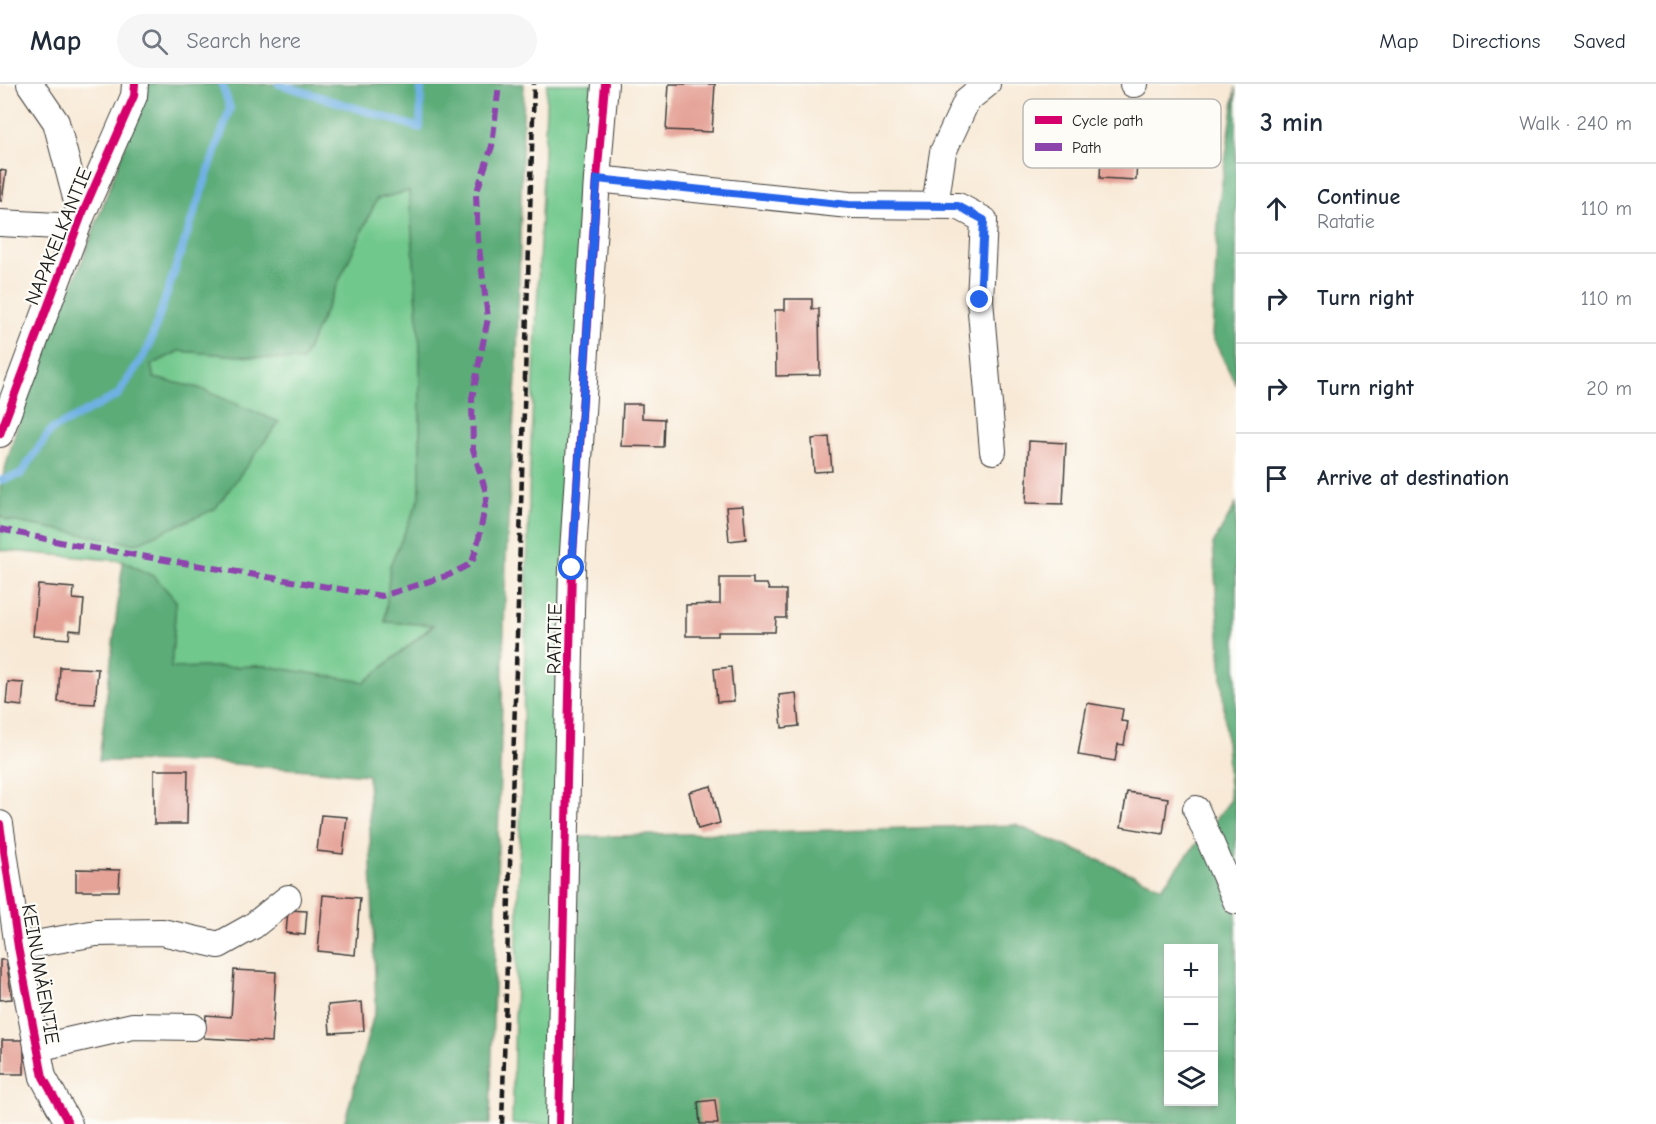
<!DOCTYPE html>
<html lang="en">
<head>
<meta charset="utf-8">
<style>
	:root { --surface:#fff; --page:#f6f6f7; --text:#1f2937; --muted:#747a83; --line:#e0e1e3 }
	body { margin:0; font-family:"Comic Neue",sans-serif; background:var(--page); color:var(--text) }
	.controls { position:absolute; right:18px; bottom:18px; display:grid; overflow:hidden; border-radius:0px; box-shadow:0 3px 9px #0003 }
	.controls button { width:54px; height:54px; display:grid; place-items:center; padding:0; border:0; border-bottom:2px solid var(--line); background:var(--surface); color:var(--text); font:30px sans-serif }
	.stop { position:absolute; width:18px; height:18px; margin:-14px; border:4px solid #2563eb; border-radius:50%; background:#fff }
	.stop.end { background:#2563eb; border-color:#fff; box-shadow:0 2px 6px #0008 }
	.list { margin:0; padding:0; list-style:none }
	h2 { display:flex; justify-content:space-between; align-items:center; height:78px; margin:0; padding:0 24px; font-size:26px }
	h2 small { font-size:20px; font-weight:400; color:var(--muted) }
	.list li { display:grid; grid-template-columns:39px 1fr auto; gap:18px; align-items:center; box-sizing:border-box; height:90px; padding:0 24px; border-top:2px solid var(--line) }
	.list b { display:block; font-size:22px; white-space:nowrap }
	.list p { margin:0; font-size:20px; white-space:nowrap; color:var(--muted) }
	.list em { font-size:20px; font-style:normal; color:var(--muted) }
	.icon { flex:none; width:33px; height:33px; fill:none; stroke:currentColor; stroke-width:2; stroke-linecap:round; stroke-linejoin:round }
	.map { position:relative; flex:none; width:1236px; height:1040px; overflow:hidden }
	header { display:flex; align-items:center; gap:36px; box-sizing:border-box; height:84px; padding:0 30px; background:var(--surface); border-bottom:2px solid var(--line) }
	header strong { font-size:28px }
	nav { display:flex; gap:33px; margin-inline-start:auto; font-size:21px }
	.search { width:420px; height:54px; background:var(--page); display:flex; align-items:center; gap:15px; box-sizing:border-box; padding:0 21px; border-radius:33px; color:var(--muted); font-size:22px }
	main { display:flex }
	aside { flex:1; background:var(--surface) }
	.map>svg:first-child { display:block }
</style>
</head>
<body>
<header>
<strong>Map</strong>
<div class="search"><svg class="icon" aria-label="search" viewBox="0 0 24 24"><circle cx="10" cy="10" r="6"/><path d="M15 15l6 6"/></svg>Search here</div>
<nav><a>Map</a><a>Directions</a><a>Saved</a></nav>
</header>
<main>
<div class="map">
<svg width="1236" height="1040" viewBox="0 0 1236 1040">
	<rect width="100%" height="100%" fill="#fdfcf7"/>
	<filter id="ink" filterUnits="userSpaceOnUse"><feTurbulence type="fractalNoise" baseFrequency=".0167" numOctaves="2"/><feDisplacementMap in="SourceGraphic" scale="12" xChannelSelector="R" yChannelSelector="G"/><feConvolveMatrix kernelMatrix="1 2 1 2 8 2 1 2 1" color-interpolation-filters="sRGB"/></filter>
	<filter id="wash" filterUnits="userSpaceOnUse"><feTurbulence type="fractalNoise" baseFrequency=".008" numOctaves="4" result="noise"/><feDisplacementMap in="SourceGraphic" scale="24" xChannelSelector="R" yChannelSelector="G"/><feGaussianBlur stdDeviation="1.35" result="paint"/><feColorMatrix in="noise" values="0 0 0 0 0 0 0 0 0 0 0 0 0 0 0 0 0 1.4 0 .05"/><feComposite in="paint" operator="in"/></filter>
	<g filter="url(#wash)">
		<rect width="100%" height="100%" fill="#f8e9d6"/>
		<path fill="#71c88c" stroke="#467254" stroke-width="1.5" d="M 547,0 L 601,0 L 555,1040 L 512,1040 L 530,380 Z
			M 409,107 L 420,263 L 420,413 L 390,482 L 385,538 L 434,540 L 365,598 L 265,582 L 171,584 L 176,517 L 155,493 L 123,477 L 0,466 L 0,431 L 6,436 L 135,460 L 199,304 L 153,294 L 151,281 L 179,267 L 302,277 L 377,115 Z"/>
		<path fill="#5cac78" stroke="#3c644a" stroke-width="1.5" fill-rule="evenodd" d="M 148,0 L 524,0 L 517,275 L 506,477 L 490,1040 L 344,1040 L 376,923 L 368,691 L 211,678 L 99,677 L 123,477 L 155,493 L 176,517 L 171,584 L 265,582 L 365,598 L 434,541 L 385,538 L 390,482 L 420,413 L 420,263 L 409,107 L 377,115 L 302,277 L 179,267 L 151,281 L 154,294 L 199,304 L 279,338 L 215,425 L 135,460 L 6,436 L 0,431 L 0,403 L 25,314 L 83,175 Z
			M 1236,3 L 1236,301 L 1212,252 L 1219,119 Z
			M 1236,420 L 1236,1040 L 568,1040 L 578,753 L 1016,741 L 1162,803 L 1230,717 L 1213,460 ZM 1168,864 L 1214,864 L 1214,1018 L 1168,1018 Z"/>
		<g fill="none" stroke-linecap="round" stroke-linejoin="round">
			<path stroke="#70b1e4" stroke-width="8" d="M 279,0 L 420,44 L 421,0
				M 2,396 L 21,390 L 51,346 L 118,311 L 148,265 L 230,24 L 222,0"/>
		</g>
		<g id="blocks">
			<path fill="#e5a297" d="M 669,0 L 715,0 L 712,48 L 666,46 Z
				M 1102,50 L 1138,53 L 1136,96 L 1100,94 Z
				M 0,86 L 6,87 L 2,117 L 0,117 Z
				M 785,215 L 812,215 L 812,225 L 819,225 L 820,291 L 776,292 L 775,226 L 785,226 Z
				M 623,320 L 642,320 L 642,334 L 664,335 L 663,363 L 621,362 Z
				M 829,353 L 832,387 L 814,388 L 812,355 Z
				M 1029,357 L 1066,359 L 1063,420 L 1026,419 Z
				M 743,422 L 746,455 L 729,457 L 726,423 Z
				M 720,494 L 753,494 L 753,500 L 767,500 L 769,506 L 786,506 L 786,534 L 776,534 L 775,548 L 718,548 L 718,552 L 686,552 L 686,521 L 720,520 Z
				M 38,501 L 74,504 L 73,515 L 84,516 L 81,547 L 70,546 L 69,555 L 33,552 Z
				M 60,583 L 98,585 L 95,620 L 58,618 Z
				M 731,583 L 734,617 L 717,618 L 714,585 Z
				M 8,598 L 24,599 L 22,622 L 6,620 Z
				M 796,609 L 799,642 L 782,644 L 779,611 Z
				M 1087,619 L 1123,625 L 1121,637 L 1128,638 L 1124,661 L 1118,660 L 1115,677 L 1078,671 Z
				M 154,686 L 188,686 L 187,740 L 154,740 Z
				M 711,702 L 720,739 L 698,745 L 689,708 Z
				M 1127,708 L 1168,714 L 1163,750 L 1121,743 Z
				M 321,731 L 347,733 L 343,770 L 317,767 Z
				M 76,785 L 120,786 L 119,807 L 76,807 Z
				M 323,811 L 360,814 L 355,871 L 318,867 Z
				M 288,826 L 307,827 L 305,851 L 286,849 Z
				M 0,876 L 6,876 L 12,915 L 0,916 Z
				M 234,886 L 276,888 L 272,958 L 204,954 L 206,931 L 231,933 Z
				M 362,918 L 364,947 L 330,949 L 328,921 Z
				M 2,956 L 24,956 L 24,990 L 2,990 Z
				M 715,1016 L 718,1040 L 700,1040 L 698,1018 Z"/>
		</g>
	</g>
	<g filter="url(#ink)">
		<use href="#blocks" fill-opacity="0" stroke="#3d3b38" stroke-width="1.5"/>
		<g fill="none" stroke-linecap="round" stroke-linejoin="round">
			<defs>
				<path id="minor" d="M 30,0 L 56,38 L 81,133
					M 1133,0 L 1135,0
					M 597,95 L 849,121 L 958,122 L 984,136 L 980,216 L 993,367
					M 935,122 L 943,68 L 967,16 L 987,0
					M 0,139 L 77,143
					M 0,350 L 81,133 L 134,12 L 135,0
					M 1196,725 L 1236,817
					M 0,740 L 18,863 L 43,993 L 69,1040
					M 18,863 L 96,849 L 162,848 L 219,861 L 253,842 L 288,814
					M 37,964 L 133,942 L 193,943
					M 559,1040 L 572,484 L 597,95 L 605,0"/>
			</defs>
			<use href="#minor" stroke="#3d3b38" stroke-width="28"/>
			<use href="#minor" stroke="#fff" stroke-width="26"/>
			<path stroke="#1c1c1c" stroke-width="4.5" stroke-dasharray="9 4.5" stroke-linecap="butt" d="M 502,1040 L 534,0"/>
			<path stroke="#8e44ad" stroke-width="6" stroke-dasharray="12 6" stroke-linecap="butt" d="M 0,445 L 69,460 L 382,512 L 449,491 L 472,479 L 479,454 L 487,412 L 473,365 L 472,314 L 488,234 L 478,156 L 476,110 L 492,62 L 499,0"/>
			<defs>
				<path id="cycleway" d="M 0,350 L 81,133 L 134,12 L 135,0
					M 0,740 L 18,863 L 43,993 L 69,1040
					M 559,1040 L 572,484 L 597,95 L 605,0"/>
			</defs>
			<use href="#cycleway" stroke="#fdfcf7" stroke-width="11"/>
			<use href="#cycleway" stroke="#d6006c" stroke-width="8"/>
		</g>
	</g>
	<g fill="none" stroke-linecap="round" stroke-linejoin="round" filter="url(#ink)">
		<path stroke="#2563eb" stroke-width="8" d="M 572,484 L 597,95 L 849,121 L 958,122 L 984,136 L 980,216"/>
	</g>
	<g text-anchor="middle" stroke-width="4.5" stroke-linejoin="round" paint-order="stroke">
		<g font-size="20" fill="#1c1c1c" stroke="#fdfcf7">
			<text transform="translate(58 152) rotate(-68)" y="7">NAPAKELKANTIE</text>
			<text transform="translate(554 555) rotate(-89)" y="7">RATATIE</text>
			<text transform="translate(41 890) rotate(80)" y="7">KEINUMÄENTIE</text>
		</g>
	</g>
	<rect x="1023" y="15" width="198" height="69" rx="9" fill="#fdfcf7" stroke="#bab9b5" stroke-width="1.5"/>
	<rect x="1035" y="32" width="27" height="8" fill="#d6006c"/>
	<rect x="1035" y="59" width="27" height="8" fill="#8e44ad"/>
	<g font-size="16" fill="#1c1c1c">
		<text x="1072" y="42">Cycle path</text>
		<text x="1072" y="69">Path</text>
	</g>
</svg>
<div class="controls">
<button>+</button>
<button>−</button>
<button><svg class="icon" aria-label="layers" viewBox="0 0 24 24"><path d="M12 4l9 5-9 5-9-5zM3 14l9 5 9-5"/></svg></button>
</div>
<div class="stop" style="left:572px;top:484px"></div>
<div class="stop end" style="left:980px;top:216px"></div>
</div>
<aside>
<h2>3 min<small>Walk · 240 m</small></h2>
<ul class="list">
<li><svg class="icon" aria-label="ahead" viewBox="0 0 24 24"><path d="M12 20V5M6 11l6-6 6 6"/></svg><div><b>Continue</b><p>Ratatie</p></div><em>110 m</em></li>
<li><svg class="icon" aria-label="right" viewBox="0 0 24 24"><path d="M7 20v-9h11M14 6l5 5-5 5"/></svg><div><b>Turn right</b></div><em>110 m</em></li>
<li><svg class="icon" aria-label="right" viewBox="0 0 24 24"><path d="M7 20v-9h11M14 6l5 5-5 5"/></svg><div><b>Turn right</b></div><em>20 m</em></li>
<li><svg class="icon" aria-label="arrive" viewBox="0 0 24 24"><path d="M6 21V4h12l-3 4 3 4H6"/></svg><div><b>Arrive at destination</b></div></li>
</ul>
</aside>
</main>
</body>
</html>
